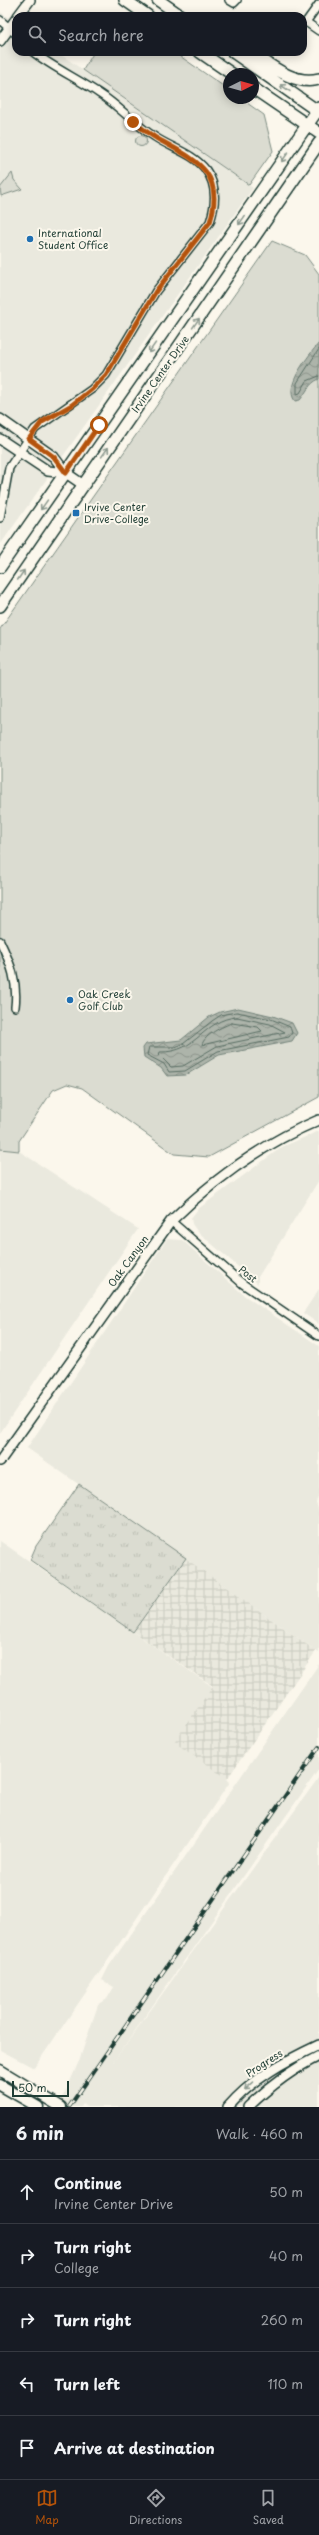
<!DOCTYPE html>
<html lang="en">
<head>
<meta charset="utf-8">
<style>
	:root { --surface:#171b24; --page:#20242c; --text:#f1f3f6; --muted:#9ea1a6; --line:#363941; --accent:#b45309 }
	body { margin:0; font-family:"Playpen Sans",sans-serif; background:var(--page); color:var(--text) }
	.compass { position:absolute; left:223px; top:68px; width:36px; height:36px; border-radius:50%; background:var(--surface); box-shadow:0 2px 10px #0003; rotate:85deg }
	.scale { position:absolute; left:12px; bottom:10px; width:57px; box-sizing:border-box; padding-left:4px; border:2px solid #1f3d34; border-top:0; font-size:11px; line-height:14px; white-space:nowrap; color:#1f3d34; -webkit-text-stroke:3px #fbf7ec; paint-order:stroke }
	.stop { position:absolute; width:12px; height:12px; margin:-9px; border:3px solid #b45309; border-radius:50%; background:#fff }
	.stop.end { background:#b45309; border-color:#fff; box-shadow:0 1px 4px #0008 }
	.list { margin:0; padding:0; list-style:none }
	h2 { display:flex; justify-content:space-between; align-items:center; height:52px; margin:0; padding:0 16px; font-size:17px }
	h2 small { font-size:13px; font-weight:400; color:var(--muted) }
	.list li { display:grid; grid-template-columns:26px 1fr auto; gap:12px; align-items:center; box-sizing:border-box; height:64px; padding:0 16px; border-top:1px solid var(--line) }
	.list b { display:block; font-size:15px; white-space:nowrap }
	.list p { margin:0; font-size:13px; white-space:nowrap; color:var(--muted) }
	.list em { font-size:13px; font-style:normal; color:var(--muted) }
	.icon { flex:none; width:22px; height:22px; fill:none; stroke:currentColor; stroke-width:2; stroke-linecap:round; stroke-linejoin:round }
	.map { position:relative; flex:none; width:319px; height:2107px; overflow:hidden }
	.search { position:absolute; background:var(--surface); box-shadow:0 2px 10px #0003; left:12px; right:12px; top:12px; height:44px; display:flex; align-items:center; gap:10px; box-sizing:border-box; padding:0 14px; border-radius:12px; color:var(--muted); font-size:15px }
	.sheet { height:372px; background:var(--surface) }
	nav { display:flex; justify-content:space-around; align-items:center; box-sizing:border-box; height:56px; border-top:1px solid var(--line); background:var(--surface); font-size:11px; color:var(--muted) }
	nav a { display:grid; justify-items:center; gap:2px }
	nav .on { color:var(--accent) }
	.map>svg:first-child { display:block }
</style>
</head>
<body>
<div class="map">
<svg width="319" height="2107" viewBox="0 0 319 2107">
	<defs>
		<pattern id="industrial-grid" width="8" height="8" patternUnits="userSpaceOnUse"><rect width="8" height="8" fill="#eae9de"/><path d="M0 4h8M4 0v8" fill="none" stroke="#c8c9bf"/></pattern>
		<pattern id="park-tufts" width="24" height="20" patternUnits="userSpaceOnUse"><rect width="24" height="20" fill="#dbdcd1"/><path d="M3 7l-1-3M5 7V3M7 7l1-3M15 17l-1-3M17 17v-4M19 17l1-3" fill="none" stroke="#bcbeb4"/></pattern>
		<pattern id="water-waves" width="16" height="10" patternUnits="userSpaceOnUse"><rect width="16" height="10" fill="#adb4aa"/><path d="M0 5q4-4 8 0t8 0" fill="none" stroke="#8c948b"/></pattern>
	</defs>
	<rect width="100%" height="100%" fill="#fbf7ec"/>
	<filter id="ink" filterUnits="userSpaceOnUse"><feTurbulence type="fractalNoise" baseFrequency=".025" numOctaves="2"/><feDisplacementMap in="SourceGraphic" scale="8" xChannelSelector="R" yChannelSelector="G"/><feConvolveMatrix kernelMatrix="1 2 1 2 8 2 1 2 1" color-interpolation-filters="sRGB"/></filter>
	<g filter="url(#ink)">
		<path fill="#eae9de" d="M 0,12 L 16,23 L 16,52 L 57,52 L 253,188 L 0,545 Z
			M 319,1131 L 319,1180 L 258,1277 L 258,1284 L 197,1231 L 192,1224 L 191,1218 L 198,1209 L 282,1147 Z
			M 0,1149 L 19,1151 L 138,1229 L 0,1433 Z
			M 167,1239 L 182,1240 L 245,1296 L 319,1346 L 319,1494 L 316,1502 L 319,1512 L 319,1653 L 27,1448 Z
			M 319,1289 L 319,1324 L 303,1313 Z
			M 0,1541 L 213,1687 L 227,1779 L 230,1782 L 34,2068 L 0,2050 Z
			M 319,1664 L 319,1769 L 113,2062 L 319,1777 L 319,2107 L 86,2107 L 83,2104 L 81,2107 L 55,2107 L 65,2093 L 79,2061 L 98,2005 L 107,1999 L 114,1987 L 102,1980 L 109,1966 Z"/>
		<path fill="url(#industrial-grid)" d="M 185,1558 L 316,1651 L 227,1779 L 174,1742 L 213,1686 L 133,1632 Z"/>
		<path fill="#dbdcd1" stroke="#7d8c82" d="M 94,52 L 174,52 L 229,90 L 229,98 L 240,98 L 264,115 L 273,151 L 249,185 L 83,70 Z
			M135.5 141a5.5 5.5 0 1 1 11 0a5.5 5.5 0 1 1-11 0Z
			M 12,173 L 14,180 L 22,189 L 1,196 L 0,188 Z
			M 272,241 L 305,255 L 319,274 L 319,1097 L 209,1157 L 174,1154 L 82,1088 L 67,1084 L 53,1090 L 19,1141 L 19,1151 L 0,1149 L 0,629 Z"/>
		<path fill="url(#park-tufts)" stroke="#7d8c82" d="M 79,1484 L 186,1558 L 133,1632 L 30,1560 L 36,1546 Z"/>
		<path fill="url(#water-waves)" stroke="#74847b" d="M 319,343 L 319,379 C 308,384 307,392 300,400 L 295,401 C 283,386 309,355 319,343 Z
			M 238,1008 L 273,1016 L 292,1023 L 297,1033 L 292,1041 L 219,1055 L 186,1075 L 167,1076 L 161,1068 L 144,1057 L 143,1048 L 146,1044 L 181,1040 L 209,1017 L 220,1012 Z"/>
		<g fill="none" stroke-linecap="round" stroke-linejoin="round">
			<path stroke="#586d63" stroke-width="1" d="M 319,349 L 297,383 L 297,394 L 300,393 L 307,381 L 319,376
				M 237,1012 L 271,1019 L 290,1027 L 292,1033 L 289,1037 L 218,1051 L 185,1071 L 169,1072 L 164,1064 L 147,1055 L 149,1047 L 175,1047 L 183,1044 L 212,1021 L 221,1015 Z
				M 237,1017 L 270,1024 L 285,1032 L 217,1046 L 183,1066 L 171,1067 L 159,1055 L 160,1052 C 198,1053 203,1019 237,1017 Z
				M 232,1023 L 258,1027 L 262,1031 L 202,1045 C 204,1035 223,1026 232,1023 Z"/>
			<defs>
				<path id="minor" d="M 229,0 L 234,3 L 237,0
					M 319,4 L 306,22 L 319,31
					M 0,20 L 16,34
					M 0,518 L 9,468 L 35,429 L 92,389 L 106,375 L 156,291 L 210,222 C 216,204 217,185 206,170 C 193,153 171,148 155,137 C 135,125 119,106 100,94 C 78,79 54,68 33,52
					M 0,941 C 11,964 18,982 15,1007
					M 171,1221 L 243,1284 L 319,1336"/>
				<path id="tertiary" d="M 18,16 L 30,0
					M 0,41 L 16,19
					M 0,419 L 54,457 L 66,473 L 82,484
					M 0,439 L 48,471 L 66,473
					M 0,1461 L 171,1221 C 215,1178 262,1144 319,1120
					M 228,2107 C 253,2078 285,2061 319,2045
					M 248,2107 C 270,2086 292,2069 319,2056"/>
				<path id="secondary" d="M 0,2070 L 61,2107
					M 0,2085 L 38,2107"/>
				<path id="primary" d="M 125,0 L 148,16
					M 158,0 L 181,16
					M 200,52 L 232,74
					M 233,52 L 319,112
					M 251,52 C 270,65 294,86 319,79
					M 253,88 L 319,133
					M 0,567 L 319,108
					M 0,606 L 319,143"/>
			</defs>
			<use href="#minor" stroke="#1f3d34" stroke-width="10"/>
			<use href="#tertiary" stroke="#1f3d34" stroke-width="12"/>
			<use href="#secondary" stroke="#1f3d34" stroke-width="13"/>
			<use href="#primary" stroke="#1f3d34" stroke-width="14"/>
			<use href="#minor" stroke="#fbf7ec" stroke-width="7"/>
			<use href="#tertiary" stroke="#fbf7ec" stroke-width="9"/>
			<use href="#secondary" stroke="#fbf7ec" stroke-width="10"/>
			<use href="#primary" stroke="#fbf7ec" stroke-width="11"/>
			<defs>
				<path id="rail" d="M 69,2107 L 319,1747"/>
			</defs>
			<use href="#rail" stroke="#1f3d34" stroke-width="4"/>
			<use href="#rail" stroke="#fbf7ec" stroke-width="2.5" stroke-dasharray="8" stroke-linecap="butt"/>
		</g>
		<defs><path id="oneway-shaft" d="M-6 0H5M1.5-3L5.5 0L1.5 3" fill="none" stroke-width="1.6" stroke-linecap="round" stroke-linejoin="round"/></defs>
		<g stroke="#8d9a90">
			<use href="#oneway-shaft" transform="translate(285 88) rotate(-145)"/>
			<use href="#oneway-shaft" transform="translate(285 157) rotate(125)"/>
			<use href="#oneway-shaft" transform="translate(242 220) rotate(125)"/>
			<use href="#oneway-shaft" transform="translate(196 323) rotate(-55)"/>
			<use href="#oneway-shaft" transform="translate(152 348) rotate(125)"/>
			<use href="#oneway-shaft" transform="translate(105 452) rotate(-55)"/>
			<use href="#oneway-shaft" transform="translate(44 505) rotate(125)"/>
			<use href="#oneway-shaft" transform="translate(21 575) rotate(-56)"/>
			<use href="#oneway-shaft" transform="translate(249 2086) rotate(139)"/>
		</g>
	</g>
	<g fill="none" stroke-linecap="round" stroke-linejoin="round" filter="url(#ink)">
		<path stroke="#b45309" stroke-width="5" d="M 99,425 L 66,473 L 54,457 L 29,439 L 42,422 L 72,405 L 92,389 L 106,375 L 156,291 L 210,222 C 226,170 193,159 156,138 C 148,133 140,127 133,122"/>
	</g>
	<g fill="#1f6fb2" stroke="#fbf7ec" stroke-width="1.5">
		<circle cx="30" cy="239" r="4"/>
		<rect x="72" y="509" width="8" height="8" rx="2"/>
		<circle cx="70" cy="1000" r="4"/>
	</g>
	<g text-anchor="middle" stroke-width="4" stroke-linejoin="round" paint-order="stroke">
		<g font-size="10" fill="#1f3d34" stroke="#fbf7ec" text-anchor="start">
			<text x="38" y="237">International<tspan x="38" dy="12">Student Office</tspan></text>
			<text x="84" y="511">Irvive Center<tspan x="84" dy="12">Drive-College</tspan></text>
			<text x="78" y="998">Oak Creek<tspan x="78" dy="12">Golf Club</tspan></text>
		</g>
		<g font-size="10" fill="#1f3d34" stroke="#fbf7ec">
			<text transform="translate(160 374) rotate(-55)" y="4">Irvine Center Drive</text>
			<text transform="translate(128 1261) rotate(-54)" y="4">Oak Canyon</text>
			<text transform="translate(248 1274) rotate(38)" y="4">Post</text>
			<text transform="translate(264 2063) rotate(-33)" y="4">Progress</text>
		</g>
	</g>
</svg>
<svg class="compass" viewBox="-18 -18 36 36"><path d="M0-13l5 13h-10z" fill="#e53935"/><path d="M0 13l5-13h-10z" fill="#9ea1a6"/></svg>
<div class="scale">50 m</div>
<div class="stop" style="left:99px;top:425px"></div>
<div class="stop end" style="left:133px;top:122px"></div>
<div class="search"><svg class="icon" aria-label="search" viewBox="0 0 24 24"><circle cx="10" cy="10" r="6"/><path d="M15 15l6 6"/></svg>Search here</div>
</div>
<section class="sheet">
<h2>6 min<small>Walk · 460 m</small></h2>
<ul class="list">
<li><svg class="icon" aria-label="ahead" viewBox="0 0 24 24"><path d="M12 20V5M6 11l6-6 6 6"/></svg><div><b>Continue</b><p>Irvine Center Drive</p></div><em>50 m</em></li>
<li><svg class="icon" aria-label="right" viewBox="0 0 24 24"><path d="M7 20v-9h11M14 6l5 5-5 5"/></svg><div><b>Turn right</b><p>College</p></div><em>40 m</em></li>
<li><svg class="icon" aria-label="right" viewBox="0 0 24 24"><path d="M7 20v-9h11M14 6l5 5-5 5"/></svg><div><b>Turn right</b></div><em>260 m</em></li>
<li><svg class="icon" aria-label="left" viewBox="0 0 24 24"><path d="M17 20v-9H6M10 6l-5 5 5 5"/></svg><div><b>Turn left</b></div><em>110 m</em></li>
<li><svg class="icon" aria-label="arrive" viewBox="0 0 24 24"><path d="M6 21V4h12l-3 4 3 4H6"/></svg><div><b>Arrive at destination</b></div></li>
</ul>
</section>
<nav>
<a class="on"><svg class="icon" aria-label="map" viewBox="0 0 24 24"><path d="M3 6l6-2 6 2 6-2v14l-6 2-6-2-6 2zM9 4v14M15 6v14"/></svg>Map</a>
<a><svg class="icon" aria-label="directions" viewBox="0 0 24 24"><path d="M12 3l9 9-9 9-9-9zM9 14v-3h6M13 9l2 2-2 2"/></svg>Directions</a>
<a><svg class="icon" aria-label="saved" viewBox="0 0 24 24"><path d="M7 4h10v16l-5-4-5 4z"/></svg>Saved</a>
</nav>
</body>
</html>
